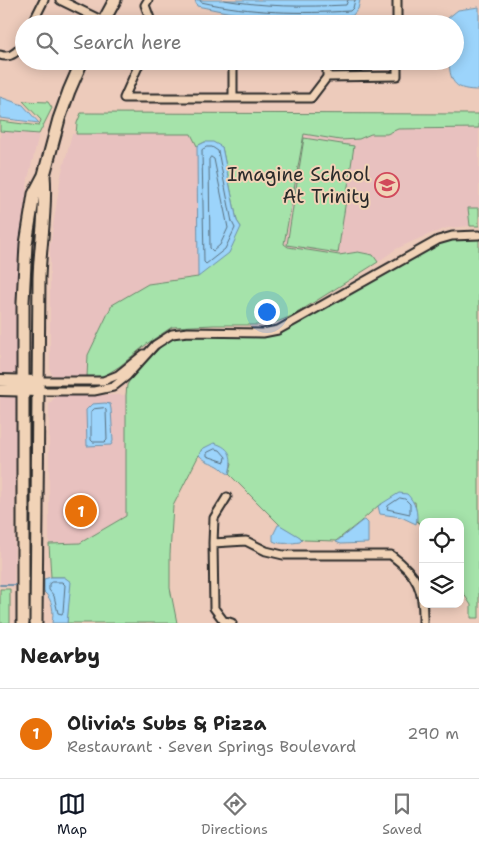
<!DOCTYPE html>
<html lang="en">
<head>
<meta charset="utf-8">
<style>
	:root { --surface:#fff; --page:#f6f6f6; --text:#222; --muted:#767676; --line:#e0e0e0; --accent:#111827 }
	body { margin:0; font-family:"Shantell Sans",sans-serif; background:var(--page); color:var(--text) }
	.controls { position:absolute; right:15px; bottom:15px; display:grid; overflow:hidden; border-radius:10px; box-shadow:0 2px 12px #0003 }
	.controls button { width:45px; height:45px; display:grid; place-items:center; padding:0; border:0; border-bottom:1px solid var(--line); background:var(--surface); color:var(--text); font:25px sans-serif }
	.you { position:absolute; left:266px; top:311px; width:18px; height:18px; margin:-12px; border:4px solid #fff; border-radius:50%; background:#1a73e8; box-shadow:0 0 0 8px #1a73e833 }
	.badge { display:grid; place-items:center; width:32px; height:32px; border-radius:50%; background:var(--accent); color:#fff; font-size:16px; font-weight:700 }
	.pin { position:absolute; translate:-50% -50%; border:2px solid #fff; box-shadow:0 1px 5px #0006 }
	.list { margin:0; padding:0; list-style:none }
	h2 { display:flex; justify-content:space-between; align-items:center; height:65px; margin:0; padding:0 20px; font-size:21px }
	h2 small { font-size:16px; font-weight:400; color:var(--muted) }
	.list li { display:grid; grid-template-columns:32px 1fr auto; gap:15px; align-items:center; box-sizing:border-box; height:90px; padding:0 20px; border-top:1px solid var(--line) }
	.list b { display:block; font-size:19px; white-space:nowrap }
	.list p { margin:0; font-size:16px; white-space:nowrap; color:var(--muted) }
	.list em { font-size:16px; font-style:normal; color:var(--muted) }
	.icon { flex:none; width:28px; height:28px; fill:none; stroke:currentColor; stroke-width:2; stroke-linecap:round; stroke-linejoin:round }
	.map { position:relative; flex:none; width:479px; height:623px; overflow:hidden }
	.search { position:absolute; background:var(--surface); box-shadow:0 2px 12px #0003; left:15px; right:15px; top:15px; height:55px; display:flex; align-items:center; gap:12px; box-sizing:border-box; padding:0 18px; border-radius:28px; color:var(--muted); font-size:19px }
	.sheet { height:155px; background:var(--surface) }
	nav { display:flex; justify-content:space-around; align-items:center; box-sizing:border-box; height:70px; border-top:1px solid var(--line); background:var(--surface); font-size:14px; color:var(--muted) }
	nav a { display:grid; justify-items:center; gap:2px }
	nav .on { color:var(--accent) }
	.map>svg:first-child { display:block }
</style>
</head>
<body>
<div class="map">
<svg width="479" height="623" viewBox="0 0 479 623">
	<rect width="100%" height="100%" fill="#edcbbb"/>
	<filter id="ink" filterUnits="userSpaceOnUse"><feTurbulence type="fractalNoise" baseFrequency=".02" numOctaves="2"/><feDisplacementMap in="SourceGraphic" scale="10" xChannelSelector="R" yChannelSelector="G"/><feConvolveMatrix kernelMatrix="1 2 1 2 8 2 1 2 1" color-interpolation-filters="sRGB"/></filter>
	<g filter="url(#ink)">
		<path fill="#e8c1bf" d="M 479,128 L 479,208 L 468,208 L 470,226 L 447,228 L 420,238 L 396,249 L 378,262 L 358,252 L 339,255 L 288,247 L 284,244 L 304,134 L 340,140 L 359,139 L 371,134 L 387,134 L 398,129 Z
			M 0,131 L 39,134 L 28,179 L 23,223 L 19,278 L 17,377 L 0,376 Z
			M 72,134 L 191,134 L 197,146 L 198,277 L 148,284 L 88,355 L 87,376 L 52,375 L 50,370 L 50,246 L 61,175 Z
			M 0,394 L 16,394 L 14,596 L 14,589 L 11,586 L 0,586 Z
			M 57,395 L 126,395 L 126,516 L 80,543 L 49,544 L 49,404 Z"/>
		<path fill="#a5e3aa" stroke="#68876a" d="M 23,101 L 48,102 L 52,108 L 39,134 L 0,131 L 0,121 L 39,126 L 41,120 Z
			M 81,113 L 479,114 L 479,128 L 398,129 L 387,134 L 371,134 L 359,139 L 340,140 L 304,134 L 284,244 L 288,247 L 339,255 L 358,252 L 373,255 L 378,262 L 292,316 L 269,325 L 214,325 L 172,327 L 148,343 L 120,366 L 104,376 L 87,377 L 88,355 L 112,305 L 148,284 L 198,277 L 241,227 L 237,221 L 222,147 L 205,142 L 197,146 L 191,134 L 76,134 L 77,123 Z
			M 304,138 L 354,146 L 338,253 L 287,245 Z
			M 468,208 L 479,208 L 479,226 L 470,226 Z
			M 479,239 L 479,618 L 471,618 L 471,605 L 460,588 L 460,522 L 423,522 L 423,527 L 417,521 L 415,502 L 379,505 L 360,522 L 336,541 L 304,540 L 281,526 L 229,474 L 232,463 L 209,447 L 202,449 L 173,506 L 170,554 L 170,588 L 177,623 L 67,623 L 70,582 L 64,577 L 51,577 L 49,544 L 80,543 L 126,516 L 126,395 L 127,385 L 134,373 L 168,340 L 187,335 L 278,333 L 436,245 L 453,240 Z
			M 0,589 L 10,589 L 10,623 L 0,623 Z"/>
		<path fill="#9cd4fb" stroke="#6f90a8" d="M 195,0 L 360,0 L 358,9 L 352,16 C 321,17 290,18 259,17 C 238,15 217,10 197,6 Z
			M 479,7 L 479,90 C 456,90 450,84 449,61 L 455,61 L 455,24 L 448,24 L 448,18 L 458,10 Z
			M 0,97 L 23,105 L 39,123 L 0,118 Z
			M 205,142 L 213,142 L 222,147 L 237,221 L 241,227 L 229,253 L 198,277 L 197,146 Z
			M 105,403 L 110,404 L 111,409 L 113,441 L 111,445 L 87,446 L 86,410 L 92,404 Z
			M 214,443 C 232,448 233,458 229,474 C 224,472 222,468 218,466 C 211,462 205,462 199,455 L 202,449 Z
			M 399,493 L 407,494 C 415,502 419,513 416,524 L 401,517 L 380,514 L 378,506 Z
			M 365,520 L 368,523 L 368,543 L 341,544 L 336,542 L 362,521 Z
			M 278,525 L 280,525 L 300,537 L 302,540 L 300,542 C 292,543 280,545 273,541 L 273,535 Z
			M 51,577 L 64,577 L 71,582 L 67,623 L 52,623 C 54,612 53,600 44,592 L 44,579 Z"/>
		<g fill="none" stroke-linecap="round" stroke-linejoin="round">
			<path stroke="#586f7e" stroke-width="1" d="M 200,0 L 201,2 C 251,13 300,14 350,11 L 353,8 L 355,0
				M 224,0 C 264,7 305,7 346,5 L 348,0
				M 207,147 L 212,147 L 218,151 L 232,222 L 235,228 L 225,249 L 206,264 L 204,262 L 202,150 Z
				M 211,157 L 214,159 L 228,228 L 220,245 L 213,251 L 210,248 L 209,160 Z
				M 104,408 L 106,410 L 107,440 L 105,442 L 93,442 L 91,440 L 91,412 L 94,409 Z
				M 215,449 L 220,450 L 226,457 L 225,462 L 207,456 L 207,453 Z
				M 400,498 L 405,499 L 410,504 L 410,514 L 387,509 L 388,506 Z
				M 52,582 L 62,582 L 65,585 L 63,612 L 62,614 L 58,613 L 54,596 L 49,590 L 49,584 Z"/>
			<path stroke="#6f90a8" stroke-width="2" d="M 0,585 L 20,585"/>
			<defs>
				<path id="street" d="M 60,0 L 105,22
					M 148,0 L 145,5 L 152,24
					M 32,24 L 44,0
					M 111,24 L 117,24
					M 397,24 L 397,0
					M 0,55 C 11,59 19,51 24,41
					M 327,61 L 327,77 L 397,76 L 397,61
					M 140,62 L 124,98 L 311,98 L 327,77
					M 233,98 L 233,61
					M 38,381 L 103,381 L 118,375 L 144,354
					M 38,391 L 94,391 L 113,387 L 127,376 L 155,345 L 172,334 L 188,332 L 263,333 L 278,330 L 438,240 L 452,236 L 479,235
					M 227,497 L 214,518 L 213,543 L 214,608 L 223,620 L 232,623
					M 213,543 L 246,541 L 266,551 L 283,555 L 391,555 C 418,575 424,590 423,623"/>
				<path id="secondary" d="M 0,380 L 38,381
					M 0,390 L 38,391"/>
				<path id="primary" d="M 102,24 L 115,0
					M 23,623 L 23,302 L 26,244 L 34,194 L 44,175 L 59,119 L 69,91 L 82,61
					M 36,623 L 39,278 C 40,244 47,209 44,175"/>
			</defs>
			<use href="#street" stroke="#2b2b2b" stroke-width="11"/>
			<use href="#secondary" stroke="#2b2b2b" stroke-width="14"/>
			<use href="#primary" stroke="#2b2b2b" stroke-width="15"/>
			<use href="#street" stroke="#f1d3b7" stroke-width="7"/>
			<use href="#secondary" stroke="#f1d3b7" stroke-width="10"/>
			<use href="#primary" stroke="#f1d3b7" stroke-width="11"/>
		</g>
	</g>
	<defs>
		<symbol id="school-ring" viewBox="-11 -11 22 22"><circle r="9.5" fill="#f1d3b7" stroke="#d1495b" stroke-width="1.5"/><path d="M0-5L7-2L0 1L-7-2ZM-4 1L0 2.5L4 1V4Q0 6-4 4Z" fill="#d1495b"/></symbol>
	</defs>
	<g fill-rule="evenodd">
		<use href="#school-ring" x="373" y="171" width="28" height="28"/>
	</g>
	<g text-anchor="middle" stroke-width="4" stroke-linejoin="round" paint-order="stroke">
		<g font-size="19" fill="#2b2b2b" stroke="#f1d3b7" text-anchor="end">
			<text x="370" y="181">Imagine School<tspan x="370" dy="22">At Trinity</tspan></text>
		</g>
	</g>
</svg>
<div class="controls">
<button><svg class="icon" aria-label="locate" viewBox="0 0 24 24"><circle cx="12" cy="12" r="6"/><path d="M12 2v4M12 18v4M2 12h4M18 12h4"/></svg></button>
<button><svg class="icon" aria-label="layers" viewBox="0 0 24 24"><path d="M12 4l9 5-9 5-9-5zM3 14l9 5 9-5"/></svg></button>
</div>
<div class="you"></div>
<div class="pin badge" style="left:81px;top:511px;background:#e8710a">1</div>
<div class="search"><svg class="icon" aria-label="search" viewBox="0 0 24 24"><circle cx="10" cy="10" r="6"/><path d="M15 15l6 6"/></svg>Search here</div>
</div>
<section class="sheet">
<h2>Nearby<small></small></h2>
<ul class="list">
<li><span class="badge" style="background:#e8710a">1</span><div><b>Olivia's Subs &amp; Pizza</b><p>Restaurant · Seven Springs Boulevard</p></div><em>290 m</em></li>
</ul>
</section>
<nav>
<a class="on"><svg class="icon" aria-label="map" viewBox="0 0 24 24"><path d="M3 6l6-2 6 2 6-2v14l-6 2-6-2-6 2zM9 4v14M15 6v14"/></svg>Map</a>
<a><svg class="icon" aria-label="directions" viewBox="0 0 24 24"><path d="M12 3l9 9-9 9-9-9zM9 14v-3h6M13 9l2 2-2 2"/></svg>Directions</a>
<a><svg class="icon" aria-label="saved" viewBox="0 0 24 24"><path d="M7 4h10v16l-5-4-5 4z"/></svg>Saved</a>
</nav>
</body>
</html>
